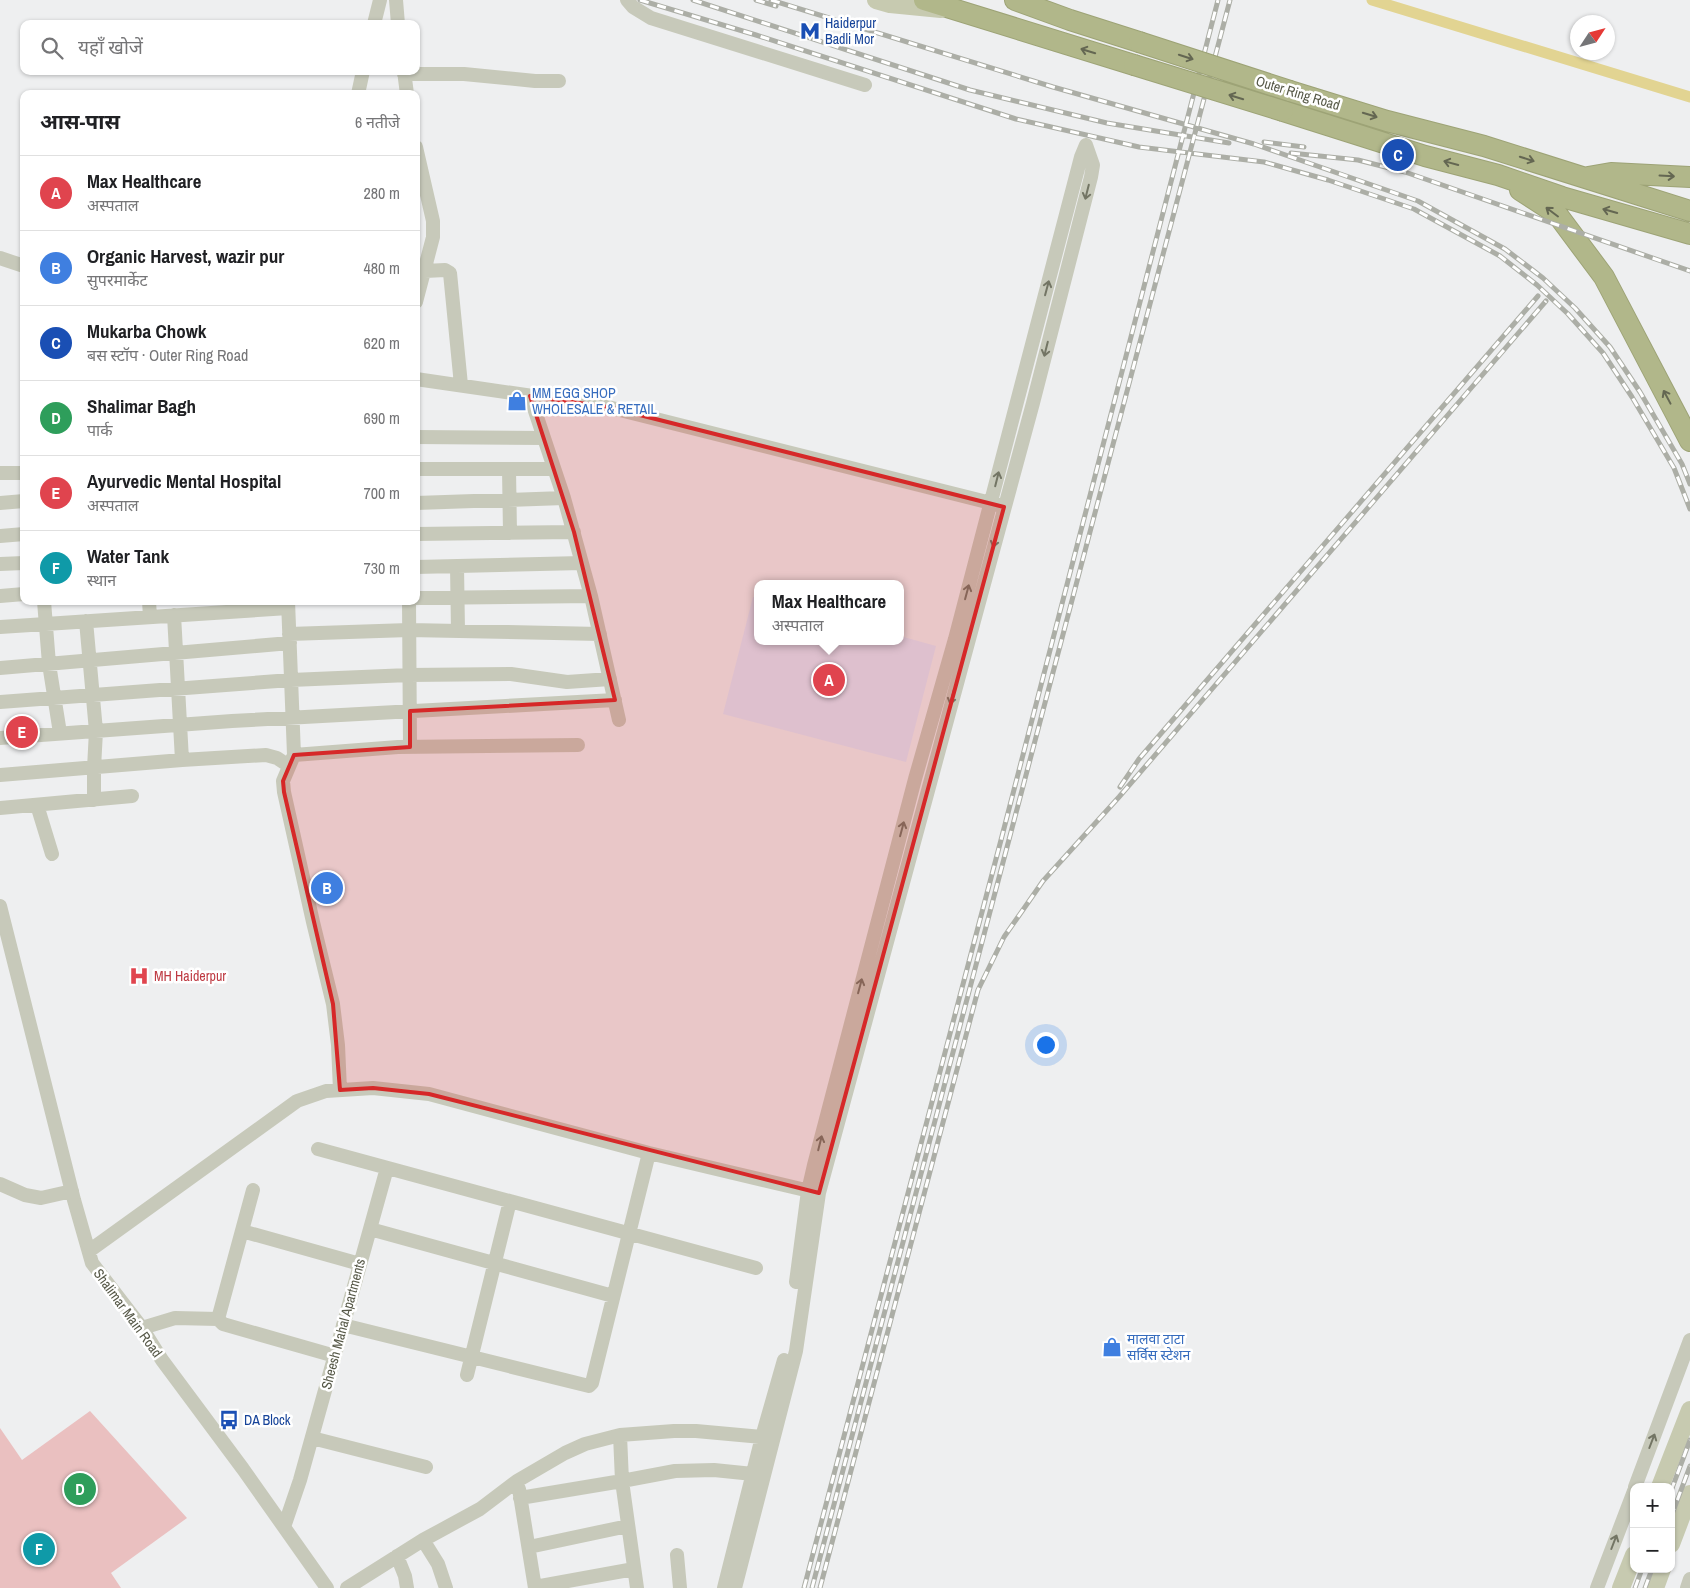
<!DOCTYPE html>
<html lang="hi">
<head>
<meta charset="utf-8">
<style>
	:root { --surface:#fff; --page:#f2f2f2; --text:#202124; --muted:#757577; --line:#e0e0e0; --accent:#7c3aed }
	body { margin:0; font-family:"Archivo Narrow","Noto Sans Devanagari",sans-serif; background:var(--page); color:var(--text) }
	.controls { position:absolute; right:15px; bottom:15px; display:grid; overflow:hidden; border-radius:10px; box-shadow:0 1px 4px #0004 }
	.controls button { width:45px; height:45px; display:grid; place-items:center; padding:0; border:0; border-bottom:1px solid var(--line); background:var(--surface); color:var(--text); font:25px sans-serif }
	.compass { position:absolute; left:1570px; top:15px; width:45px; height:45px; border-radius:50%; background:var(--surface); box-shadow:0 1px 4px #0004; rotate:54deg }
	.you { position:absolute; left:1045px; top:1044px; width:18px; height:18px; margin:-12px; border:4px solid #fff; border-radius:50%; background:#1a73e8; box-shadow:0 0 0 8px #1a73e833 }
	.badge { display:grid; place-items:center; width:32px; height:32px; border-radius:50%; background:var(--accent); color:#fff; font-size:16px; font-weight:700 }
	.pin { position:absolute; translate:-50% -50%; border:2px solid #fff; box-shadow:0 1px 5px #0006 }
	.popup { position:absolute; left:754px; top:580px; width:150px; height:65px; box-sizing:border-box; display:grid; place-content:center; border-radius:10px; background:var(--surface); filter:drop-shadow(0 1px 4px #0005); font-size:16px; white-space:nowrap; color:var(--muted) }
	.popup b { font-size:19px; color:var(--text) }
	.popup::after { content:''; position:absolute; left:50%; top:100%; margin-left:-10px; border:10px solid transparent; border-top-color:var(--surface) }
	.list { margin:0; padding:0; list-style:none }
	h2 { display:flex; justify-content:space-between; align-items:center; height:65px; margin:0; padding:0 20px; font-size:21px }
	h2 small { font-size:16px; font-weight:400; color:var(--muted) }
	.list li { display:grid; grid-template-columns:32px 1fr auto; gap:15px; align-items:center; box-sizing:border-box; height:75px; padding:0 20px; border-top:1px solid var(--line) }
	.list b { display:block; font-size:19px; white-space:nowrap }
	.list p { margin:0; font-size:16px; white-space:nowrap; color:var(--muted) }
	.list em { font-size:16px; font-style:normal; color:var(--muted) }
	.icon { flex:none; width:28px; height:28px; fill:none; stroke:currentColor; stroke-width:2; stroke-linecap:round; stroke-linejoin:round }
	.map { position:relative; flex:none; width:1690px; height:1588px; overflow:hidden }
	.search { position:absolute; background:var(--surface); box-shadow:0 1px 4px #0004; left:20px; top:20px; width:400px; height:55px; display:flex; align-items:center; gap:12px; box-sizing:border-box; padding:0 18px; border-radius:10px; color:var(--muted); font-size:19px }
	.panel { position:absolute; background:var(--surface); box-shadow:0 1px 4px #0004; left:20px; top:90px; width:400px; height:515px; border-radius:10px }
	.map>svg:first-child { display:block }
</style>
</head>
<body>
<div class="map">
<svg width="1690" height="1588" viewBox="0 0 1690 1588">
	<rect width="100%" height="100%" fill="#eeeff0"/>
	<path fill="#e0e7f8" d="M 753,597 L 758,599 L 758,641 L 900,641 L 900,636 L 936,646 L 906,762 L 723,714 Z"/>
	<path fill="#eac0c0" d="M 90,1411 L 187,1518 L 111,1573 L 121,1588 L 0,1588 L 0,1428 L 22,1460 Z"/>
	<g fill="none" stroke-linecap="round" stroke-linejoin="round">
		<path stroke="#e2d492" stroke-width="11" d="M 1372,0 L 1690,97"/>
		<defs>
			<path id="highway" d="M 924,0 L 1134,65
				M 1015,0 L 1070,20 L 1139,42
				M 1290,91 L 1387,121 L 1484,146 L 1690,211
				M 1283,111 L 1425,156 L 1498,175 L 1562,197 L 1690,234
				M 1588,177 L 1611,173 L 1690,177
				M 1520,190 L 1557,214 L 1604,277 L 1690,441"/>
		</defs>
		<use href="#highway" stroke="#9da376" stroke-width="22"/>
		<path stroke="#c7c9ba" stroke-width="14" d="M 396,0 L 398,24
			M 627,0 L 633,7 L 651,18 L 865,85
			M 374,24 L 380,0
			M 404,71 L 407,94
			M 404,74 L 464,74 L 535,81 L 559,81
			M 358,94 L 363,71
			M 416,147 L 433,221 L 433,237 L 416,302
			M 0,258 L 24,266
			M 425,271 L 445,270 L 450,273 L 461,385
			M 416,379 L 608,407 L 999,505
			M 530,396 L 564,498 L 591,596 L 619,720
			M 416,437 L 544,438
			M 416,469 L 554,469
			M 509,469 L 510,533
			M 0,473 L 24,473
			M 0,503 L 24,501
			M 416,503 L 564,498
			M 416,534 L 574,532
			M 0,536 L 24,534
			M 0,564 L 24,563
			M 457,566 L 458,631
			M 416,567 L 582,563
			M 0,596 L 24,594
			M 416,598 L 591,596
			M 44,601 L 49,664 L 60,733
			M 149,601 L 150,617
			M 288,601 L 294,755 L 283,781 L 284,792 L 313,922 L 333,1004 L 338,1045 L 340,1090
			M 409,601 L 410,747
			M 174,615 L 182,760
			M 86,621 L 96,731 L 94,768 L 94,800
			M 0,627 L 288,608
			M 289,634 L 409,630 L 600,634
			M 0,668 L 290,643
			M 0,702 L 291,680 L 409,675 L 511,674 L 567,682 L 610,679
			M 0,738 L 232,721 L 615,700
			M 294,755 L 398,747 L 578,745
			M 0,775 L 182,760 L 266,755 L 277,758 L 289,766
			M 37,805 L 52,854
			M 0,808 L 132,796
			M 0,906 L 74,1200 L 92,1263 L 142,1328 L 162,1360 L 243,1469 L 327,1588
			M 318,1149 L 756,1268
			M 0,1184 L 25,1195 L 41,1198 L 72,1191
			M 253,1190 L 218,1319 L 223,1324 L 335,1356
			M 370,1229 L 613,1296
			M 242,1231 L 360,1264
			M 89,1251 L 297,1101 L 326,1091 L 373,1088 L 429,1094 L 649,1153 L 818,1193
			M 796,1282 L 808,1191 L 814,1165 L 915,779 L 955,639 L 1081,157 L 1086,145
			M 343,1325 L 589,1386 L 592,1383 L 649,1153
			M 142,1328 L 175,1318 L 218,1319
			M 467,1375 L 510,1201
			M 620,1435 L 622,1481 L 675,1471 L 714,1470 L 753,1474
			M 312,1438 L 426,1467
			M 1635,1487 L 1690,1340
			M 519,1489 L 535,1588
			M 520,1498 L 622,1481 L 637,1588
			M 284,1527 L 300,1480 L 387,1168
			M 423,1540 L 438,1564 L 446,1588
			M 529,1547 L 628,1526
			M 677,1555 L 680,1588
			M 397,1556 L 405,1576 L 407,1588
			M 535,1587 L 634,1569
			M 347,1588 L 423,1540 L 480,1509 L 517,1481 L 565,1453 L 585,1444 L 620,1435 L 674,1431 L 696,1431 L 762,1437
			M 724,1588 L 762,1437 L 784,1360
			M 735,1588 L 796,1351 L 819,1193 L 1033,403 L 1091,177 L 1093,165 L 1086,145
			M 1597,1588 L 1634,1491
			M 1687,1588 L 1690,1579"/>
		<path stroke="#c7cab0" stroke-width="18" d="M 876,0 L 890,4 L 941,9
			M 1660,1487 L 1690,1410
			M 1671,1544 L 1690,1494
			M 1621,1588 L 1634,1555
			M 1655,1588 L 1662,1569"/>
		<use href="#highway" stroke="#b1b78a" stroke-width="20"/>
		<defs>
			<path id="rail" d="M 640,0 L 756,35 L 1016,119 L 1139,147 L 1264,162 L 1328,180 L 1414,209 L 1500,256 L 1537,285 L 1568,314 L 1603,353 L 1632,397 L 1674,468 L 1690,509
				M 693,0 L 970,90 L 1107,123 L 1229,143
				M 756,0 L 776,6
				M 771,0 L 1053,87 L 1254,144 L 1418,201 L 1505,249 L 1543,278 L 1575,308 L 1610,347 L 1640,392 L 1682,464 L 1690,484
				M 1264,142 L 1304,147
				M 1291,153 L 1358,160 L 1405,172 L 1690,271
				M 1120,787 L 1139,759 L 1538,296
				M 1671,1491 L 1690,1440
				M 1671,1517 L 1690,1466
				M 804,1588 L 1001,840 L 1218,0
				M 812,1588 L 1230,0
				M 820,1588 L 978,990 L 1004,937 L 1043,881 L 1119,797 L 1546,301
				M 1635,1588 L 1642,1569
				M 1645,1588 L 1652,1569"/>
		</defs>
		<use href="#rail" stroke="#acaea6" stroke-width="5"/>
		<use href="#rail" stroke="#fff" stroke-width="3" stroke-dasharray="9" stroke-linecap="butt"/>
		<defs>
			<path id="highway-bridge" d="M 1139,42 L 1290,91
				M 1134,65 L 1283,111"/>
		</defs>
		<use href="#highway-bridge" stroke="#9da376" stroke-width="22" stroke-linecap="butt"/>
		<use href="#highway-bridge" stroke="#b1b78a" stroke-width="20"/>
	</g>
	<defs><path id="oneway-shaft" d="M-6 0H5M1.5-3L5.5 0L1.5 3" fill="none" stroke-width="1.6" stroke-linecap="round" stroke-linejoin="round" transform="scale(1.25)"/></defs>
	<g stroke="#646752">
		<use href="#oneway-shaft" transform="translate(1088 51) rotate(-163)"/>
		<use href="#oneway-shaft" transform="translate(1186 57) rotate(18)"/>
		<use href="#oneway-shaft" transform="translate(1236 97) rotate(-163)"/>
		<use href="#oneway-shaft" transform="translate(1370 115) rotate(17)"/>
		<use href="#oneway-shaft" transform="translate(1527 159) rotate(18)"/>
		<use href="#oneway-shaft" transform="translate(1451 163) rotate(-165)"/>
		<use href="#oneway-shaft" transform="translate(1667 176) rotate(3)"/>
		<use href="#oneway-shaft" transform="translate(1610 211) rotate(-164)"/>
		<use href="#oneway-shaft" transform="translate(1552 212) rotate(-143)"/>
		<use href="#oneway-shaft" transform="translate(1667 397) rotate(-118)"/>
	</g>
	<g stroke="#737564">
		<use href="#oneway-shaft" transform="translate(1087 192) rotate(104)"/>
		<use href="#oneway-shaft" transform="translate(1047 288) rotate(-75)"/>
		<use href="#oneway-shaft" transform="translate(1046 349) rotate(104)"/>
		<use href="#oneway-shaft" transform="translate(997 479) rotate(-76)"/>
		<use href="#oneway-shaft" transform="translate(995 540) rotate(105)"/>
		<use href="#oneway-shaft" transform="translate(967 592) rotate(-75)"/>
		<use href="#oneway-shaft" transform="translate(952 697) rotate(105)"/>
		<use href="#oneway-shaft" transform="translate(902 829) rotate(-75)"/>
		<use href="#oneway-shaft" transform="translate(860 986) rotate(-75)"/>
		<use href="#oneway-shaft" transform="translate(820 1143) rotate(-76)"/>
		<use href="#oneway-shaft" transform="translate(1652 1441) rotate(-69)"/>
		<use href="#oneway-shaft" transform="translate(1614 1542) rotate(-69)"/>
	</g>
	<path fill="#d62828" fill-opacity="0.2" stroke="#d62828" stroke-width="4" stroke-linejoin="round" d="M 530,396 L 608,407 L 1004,507 L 819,1193 L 429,1094 L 373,1088 L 340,1090 L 333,1004 L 284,792 L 283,781 L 294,755 L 410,747 L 410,711 L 615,700 L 574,532 Z"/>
	<defs>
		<symbol id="metro-bare" viewBox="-9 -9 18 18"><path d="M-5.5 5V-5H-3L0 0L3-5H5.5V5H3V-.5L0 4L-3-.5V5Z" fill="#1a4fb4" stroke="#fff" stroke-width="2.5" paint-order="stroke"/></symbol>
		<symbol id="shop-bare" viewBox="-9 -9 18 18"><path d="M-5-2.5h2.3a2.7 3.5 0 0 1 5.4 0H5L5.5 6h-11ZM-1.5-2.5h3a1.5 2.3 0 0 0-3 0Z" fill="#3f7fe0" stroke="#fff" stroke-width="2.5" paint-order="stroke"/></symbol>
		<symbol id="hospital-bare" viewBox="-9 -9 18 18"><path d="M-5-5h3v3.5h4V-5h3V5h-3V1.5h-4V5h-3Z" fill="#e0444e" stroke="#fff" stroke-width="2.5" paint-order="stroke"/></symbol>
		<symbol id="bus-bare" viewBox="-9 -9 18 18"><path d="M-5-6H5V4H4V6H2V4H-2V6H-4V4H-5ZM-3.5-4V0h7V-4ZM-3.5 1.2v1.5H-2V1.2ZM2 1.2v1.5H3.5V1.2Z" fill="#1a4fb4" stroke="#fff" stroke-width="2.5" paint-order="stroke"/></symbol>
	</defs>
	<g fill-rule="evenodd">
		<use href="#metro-bare" x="796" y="17" width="28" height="28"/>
		<use href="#shop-bare" x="503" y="387" width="28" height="28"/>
		<use href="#hospital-bare" x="125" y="962" width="28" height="28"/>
		<use href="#shop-bare" x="1098" y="1333" width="28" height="28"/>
		<use href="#bus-bare" x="215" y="1406" width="28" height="28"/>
	</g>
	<g text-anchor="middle" stroke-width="5" stroke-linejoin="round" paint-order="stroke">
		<g font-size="14" fill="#164399" stroke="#fff" text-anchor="start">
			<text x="825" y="28">Haiderpur<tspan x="825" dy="16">Badli Mor</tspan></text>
			<text x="244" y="1425">DA Block</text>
		</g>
		<g font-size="14" fill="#575948" stroke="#fff">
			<text transform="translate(1298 93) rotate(17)" y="5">Outer Ring Road</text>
			<text transform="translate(128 1313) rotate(54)" y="5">Shalimar Main Road</text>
			<text transform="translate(343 1324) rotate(-75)" y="5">Sheesh Mahal Apartments</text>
		</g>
		<g font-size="14" fill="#366cbe" stroke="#fff" text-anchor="start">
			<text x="532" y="398">MM EGG SHOP<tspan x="532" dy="16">WHOLESALE &amp; RETAIL</tspan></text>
			<text x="1127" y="1344">मालवा टाटा<tspan x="1127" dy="16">सर्विस स्टेशन</tspan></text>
		</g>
		<g font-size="14" fill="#be3a42" stroke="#fff" text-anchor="start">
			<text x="154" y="981">MH Haiderpur</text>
		</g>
	</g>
</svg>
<div class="controls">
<button>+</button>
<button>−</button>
</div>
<svg class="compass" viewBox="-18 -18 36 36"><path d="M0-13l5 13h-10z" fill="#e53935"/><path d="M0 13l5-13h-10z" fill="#757577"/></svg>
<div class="you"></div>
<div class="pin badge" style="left:829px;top:680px;background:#e0444e">A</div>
<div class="popup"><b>Max Healthcare</b>अस्पताल</div>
<div class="pin badge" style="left:327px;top:888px;background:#3f7fe0">B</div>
<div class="pin badge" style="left:1398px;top:155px;background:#1a4fb4">C</div>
<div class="pin badge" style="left:80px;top:1489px;background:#2e9e5b">D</div>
<div class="pin badge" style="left:22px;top:732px;background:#e0444e">E</div>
<div class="pin badge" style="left:39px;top:1549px;background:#0f9aa8">F</div>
<div class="search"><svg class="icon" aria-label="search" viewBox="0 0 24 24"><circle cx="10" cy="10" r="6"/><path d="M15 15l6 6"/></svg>यहाँ खोजें</div>
<section class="panel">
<h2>आस-पास<small>6 नतीजे</small></h2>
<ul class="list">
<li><span class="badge" style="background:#e0444e">A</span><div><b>Max Healthcare</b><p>अस्पताल</p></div><em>280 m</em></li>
<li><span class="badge" style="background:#3f7fe0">B</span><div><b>Organic Harvest, wazir pur</b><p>सुपरमार्केट</p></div><em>480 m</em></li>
<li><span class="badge" style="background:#1a4fb4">C</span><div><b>Mukarba Chowk</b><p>बस स्टॉप · Outer Ring Road</p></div><em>620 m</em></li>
<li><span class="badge" style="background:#2e9e5b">D</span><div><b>Shalimar Bagh</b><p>पार्क</p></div><em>690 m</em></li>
<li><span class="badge" style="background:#e0444e">E</span><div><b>Ayurvedic Mental Hospital</b><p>अस्पताल</p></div><em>700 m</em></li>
<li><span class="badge" style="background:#0f9aa8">F</span><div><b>Water Tank</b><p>स्थान</p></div><em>730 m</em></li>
</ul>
</section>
</div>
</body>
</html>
